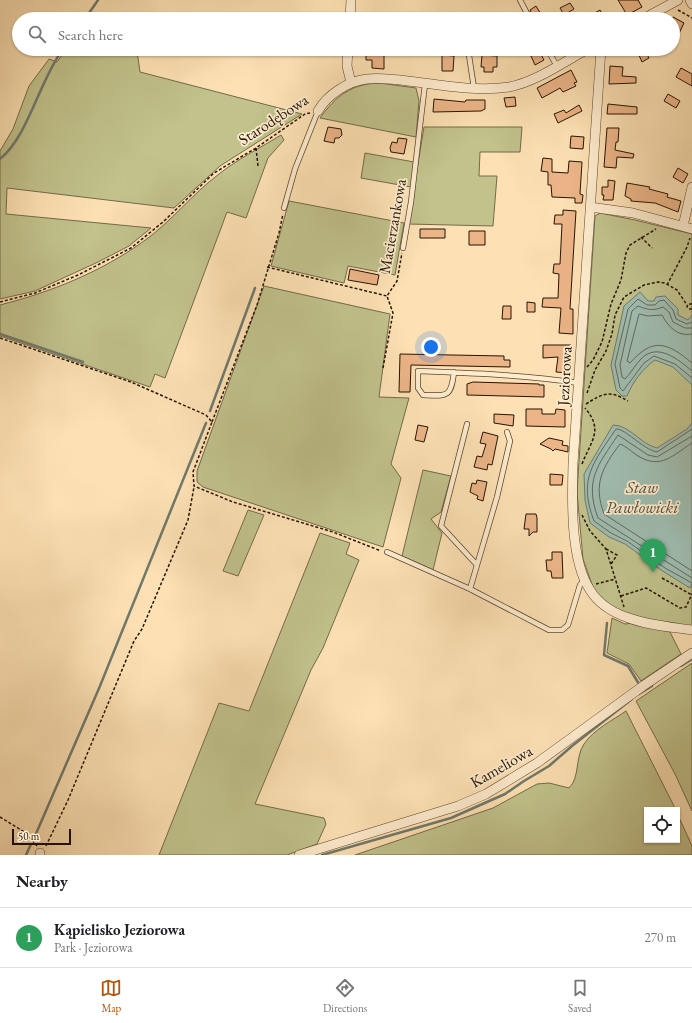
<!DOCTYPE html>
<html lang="en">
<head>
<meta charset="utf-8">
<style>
	:root { --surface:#fff; --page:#f6f6f6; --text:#202124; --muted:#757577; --line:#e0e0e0; --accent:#b45309 }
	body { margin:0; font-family:"EB Garamond",serif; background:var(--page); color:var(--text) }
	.controls { position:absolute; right:12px; bottom:12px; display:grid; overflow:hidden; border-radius:0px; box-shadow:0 1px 3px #0004 }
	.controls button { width:36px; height:36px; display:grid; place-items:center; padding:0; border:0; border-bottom:1px solid var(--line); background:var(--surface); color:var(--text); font:20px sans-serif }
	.scale { position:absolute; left:12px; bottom:10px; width:59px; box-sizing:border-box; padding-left:4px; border:2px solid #261304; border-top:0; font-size:11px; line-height:14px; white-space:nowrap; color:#261304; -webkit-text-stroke:3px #feecce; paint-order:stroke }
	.you { position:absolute; left:431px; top:347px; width:14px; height:14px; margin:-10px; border:3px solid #fff; border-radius:50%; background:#1a73e8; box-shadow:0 0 0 6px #1a73e833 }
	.badge { display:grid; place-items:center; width:26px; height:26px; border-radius:50%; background:var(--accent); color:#fff; font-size:13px; font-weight:700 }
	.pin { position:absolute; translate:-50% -33px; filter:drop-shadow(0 1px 2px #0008) }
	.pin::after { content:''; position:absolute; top:21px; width:14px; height:12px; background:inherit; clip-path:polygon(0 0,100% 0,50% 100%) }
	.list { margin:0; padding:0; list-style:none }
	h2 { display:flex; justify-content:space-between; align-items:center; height:52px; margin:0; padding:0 16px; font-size:17px }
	h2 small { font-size:13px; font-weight:400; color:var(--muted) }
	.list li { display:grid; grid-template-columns:26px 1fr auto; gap:12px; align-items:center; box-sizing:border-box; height:60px; padding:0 16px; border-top:1px solid var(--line) }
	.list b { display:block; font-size:15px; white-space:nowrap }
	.list p { margin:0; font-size:13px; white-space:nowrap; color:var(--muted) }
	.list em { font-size:13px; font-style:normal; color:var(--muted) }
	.icon { flex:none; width:22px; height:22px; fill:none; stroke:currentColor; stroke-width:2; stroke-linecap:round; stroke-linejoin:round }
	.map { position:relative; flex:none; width:692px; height:855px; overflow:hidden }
	.search { position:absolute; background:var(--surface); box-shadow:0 1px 3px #0004; left:12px; right:12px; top:12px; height:44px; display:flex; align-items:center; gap:10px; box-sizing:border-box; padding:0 14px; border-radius:22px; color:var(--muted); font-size:15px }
	.sheet { height:112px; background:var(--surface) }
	nav { display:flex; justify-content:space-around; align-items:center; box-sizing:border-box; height:56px; border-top:1px solid var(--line); background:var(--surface); font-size:11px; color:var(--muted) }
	nav a { display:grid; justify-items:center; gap:2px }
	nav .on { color:var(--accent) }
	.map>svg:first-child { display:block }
</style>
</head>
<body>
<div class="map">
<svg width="692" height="855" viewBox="0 0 692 855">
	<rect width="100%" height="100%" fill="#fde1b4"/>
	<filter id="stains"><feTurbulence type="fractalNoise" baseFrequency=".005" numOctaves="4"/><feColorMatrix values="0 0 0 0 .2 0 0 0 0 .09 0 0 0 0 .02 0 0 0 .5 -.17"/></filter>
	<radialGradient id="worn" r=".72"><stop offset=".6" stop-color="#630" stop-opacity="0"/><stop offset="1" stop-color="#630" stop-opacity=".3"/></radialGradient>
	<path fill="#c1c28c" stroke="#746a48" d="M 66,49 L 131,49 L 137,51 L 140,72 L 302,114 L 220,166 L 174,208 L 7,188 L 6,214 L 151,228 L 129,246 L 98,262 L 35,291 L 0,299 L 0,151 L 13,129 L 29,86 L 49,59 L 57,62 Z
		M 379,83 L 416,88 L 419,101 L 416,137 L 320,118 C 336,96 351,84 379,83 Z
		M 424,127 L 522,127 L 520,152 L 480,152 L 479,176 L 497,176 L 493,226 L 408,224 Z
		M 281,135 L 284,140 L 268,158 L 246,218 L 227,212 L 165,378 L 155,374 L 150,387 L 0,336 L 0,305 C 51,292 101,272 144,241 C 171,222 192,194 219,174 C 238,159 260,148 281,135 Z
		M 365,153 L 414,162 L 411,187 L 361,178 Z
		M 289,201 L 404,223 L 395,275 L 348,266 L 344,283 L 271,266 Z
		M 600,213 L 635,220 L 692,234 L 692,628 L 629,615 L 619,611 L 601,598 L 594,590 L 583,559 L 577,492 L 595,216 Z
		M 264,286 L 390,314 L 379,397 L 409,398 L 391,464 L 401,478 L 383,547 L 203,487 L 197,482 L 197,471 Z
		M 423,470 L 451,476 L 441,512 L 431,519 L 442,533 L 433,570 L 402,556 Z
		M 248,510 L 264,515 L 238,576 L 223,571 Z
		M 320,533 L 350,543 L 346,554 L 359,560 L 323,648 L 311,670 L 255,804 L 324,818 L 326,824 L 317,844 L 287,855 L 159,855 L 219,703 L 249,711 Z
		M 612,618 L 625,624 L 634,623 L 670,632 L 681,654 L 641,681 L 629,664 L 607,653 Z
		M 692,663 L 692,811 L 675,774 L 636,701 Z
		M 626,711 L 676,810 L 647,810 L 647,840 L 677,840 L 677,813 L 692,846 L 692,855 L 355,855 L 493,808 L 537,784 L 549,783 L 569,788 C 580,778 575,757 584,744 C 593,730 613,720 626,711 Z"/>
	<path fill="#9fbdb1" stroke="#6f796c" d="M 640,292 L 648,301 L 654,301 L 656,297 L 665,296 L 678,309 L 678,315 L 688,320 L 692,315 L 692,385 L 673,367 L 655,360 C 642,369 633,382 627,396 L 622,396 L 616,390 L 611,365 L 624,306 Z
		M 692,423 L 692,583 L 690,588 L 661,570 L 625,544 L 609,537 L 590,523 L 585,500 L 584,474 L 613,425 C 630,425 640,444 657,448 L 687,429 Z"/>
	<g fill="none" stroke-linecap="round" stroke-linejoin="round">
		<path stroke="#62685a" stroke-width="1" d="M 692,322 L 687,324 L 676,319 L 673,310 L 664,300 L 659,301 L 655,305 L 647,305 L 638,299 L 628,309 L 615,364 L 620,388 L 623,391 L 644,363 L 654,356 L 675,364 L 692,378
			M 692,328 L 685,328 L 673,322 L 669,312 L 663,307 C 653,311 648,310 638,306 L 632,311 L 620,365 L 622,377 L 625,379 C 631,373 635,365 641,359 C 657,342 678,359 692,371
			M 692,334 C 677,337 668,326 662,315 L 648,316 L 639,314 L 627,361 L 630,363 C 653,337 667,342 692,363
			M 692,429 L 657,452 C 642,449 625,428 616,429 C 593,463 578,479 594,521 L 611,533 L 627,541 L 665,568 L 692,583
			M 692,436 L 657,457 L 648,455 L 618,435 C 598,465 584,480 598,518 L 692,578
			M 692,443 C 673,455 661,470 638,456 C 633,453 626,446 620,444 C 602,468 593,484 604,514 L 692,571"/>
		<path stroke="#6f796c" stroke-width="2.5" d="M 85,19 L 98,0
			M 0,159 C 29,135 39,81 63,49
			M 0,334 L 83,362
			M 210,411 L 255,288
			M 607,623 L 604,655 L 628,666 L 639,684
			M 681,666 L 692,659
			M 639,694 L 652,686
			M 35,836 L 100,686 L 206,423
			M 26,855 L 31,844
			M 322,855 L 451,818 L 505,794 L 524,781 L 549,766 L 572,746 L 632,699"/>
	</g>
	<path fill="#ecb587" stroke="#261304" d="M 618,0 L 638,0 L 642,7 L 627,15 Z
		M 570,3 L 574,9 L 564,15 L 560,8 Z
		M 536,6 L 544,19 L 534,19 L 530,10 Z
		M 600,10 L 605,19 L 596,19 L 593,14 Z
		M 673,17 L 684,23 L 673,46 Z
		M 644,49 L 649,58 L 642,62 L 638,53 Z
		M 539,51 L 544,60 L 535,65 L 531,56 Z
		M 366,52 L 384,53 L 384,69 L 372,68 L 372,60 L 366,60 Z
		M 442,55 L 454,56 L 453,71 L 442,71 Z
		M 482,55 L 497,56 L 497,67 L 493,67 L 493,72 L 484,72 L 484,67 L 481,67 Z
		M 610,66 L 623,67 L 622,76 L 636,77 L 636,83 L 609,84 Z
		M 681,68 L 692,74 L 692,86 L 676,77 Z
		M 571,70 L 577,82 L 574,83 L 576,86 L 563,92 L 560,88 L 542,98 L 537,88 Z
		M 668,94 L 680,101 L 676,108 L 664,101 Z
		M 515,97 L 516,106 L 506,107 L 504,98 Z
		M 434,99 L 465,102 L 466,100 L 485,100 L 485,109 L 481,111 L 433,112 Z
		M 608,104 L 637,107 L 637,114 L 607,114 Z
		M 579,105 L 582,111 L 558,123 L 554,114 L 564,110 L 566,113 Z
		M 328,127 L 341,129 L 342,135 L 339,138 L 335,138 L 334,143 L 324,141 Z
		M 607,128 L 619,128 L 618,142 L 616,142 L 615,150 L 634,154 L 633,158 L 617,157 L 616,168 L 604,167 Z
		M 571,136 L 584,137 L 583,149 L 570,148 Z
		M 398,138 L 407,139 L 404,154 L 391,152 L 390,148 L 392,142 L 397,143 Z
		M 543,158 L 552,159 L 552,172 L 568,173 L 569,161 L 582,162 L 580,194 L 583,195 L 582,203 L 575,203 L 575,198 L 552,197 L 551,185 L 548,185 L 548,172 L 541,171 Z
		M 678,168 L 688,174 L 683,183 L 673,177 Z
		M 608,180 L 615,181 L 613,200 L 603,200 L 604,195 L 602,195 L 602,187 L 608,187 Z
		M 627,183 L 650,187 L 649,189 L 668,194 L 667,197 L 681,201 L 678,212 L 655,203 L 631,201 L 631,199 L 625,196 Z
		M 563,210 L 576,211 L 570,309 L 573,309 L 573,334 L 559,333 L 561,308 L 542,307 L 543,298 L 558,298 L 559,274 L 553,273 L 554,264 L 560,264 L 562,224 L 554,224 L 555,215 L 563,215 Z
		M 420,229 L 445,229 L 445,238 L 420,238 Z
		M 469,231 L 485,231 L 485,245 L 469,245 Z
		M 350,269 L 379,275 L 377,285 L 348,280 Z
		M 527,302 L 535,303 L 535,312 L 527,312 Z
		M 503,306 L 511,306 L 511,319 L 502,319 Z
		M 543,345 L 571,345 L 569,373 L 556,372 L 558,357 L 543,358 Z
		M 400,354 L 504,356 L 504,360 L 510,360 L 510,367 L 411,365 L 410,392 L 399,392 Z
		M 473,382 L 539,384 L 539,385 L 544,385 L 544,397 L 467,395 L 467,384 Z
		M 526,409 L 542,409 L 542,414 L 555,414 L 556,409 L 565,410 L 565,427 L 526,426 Z
		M 494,414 L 514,415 L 513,426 L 494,423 Z
		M 418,425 L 428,427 L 424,442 L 415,440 Z
		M 483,432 L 498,436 L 492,465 L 488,464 L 487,470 L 474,467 L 477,456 L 482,457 L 486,444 L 480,443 Z
		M 549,438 L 563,441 L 562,445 L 568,446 L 568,452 L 555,449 L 553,451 L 551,449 L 540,444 Z
		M 550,474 L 563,475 L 562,485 L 550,485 Z
		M 477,480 L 487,482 L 483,501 L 477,499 L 478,496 L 470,492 L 472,483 L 476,484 Z
		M 526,514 L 536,514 L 537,518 L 537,532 L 533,532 L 529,536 L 529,529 L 524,529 Z
		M 552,552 L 562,552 L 563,578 L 552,578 L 551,571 L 547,571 L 546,560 L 552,560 Z"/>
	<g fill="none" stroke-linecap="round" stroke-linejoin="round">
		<defs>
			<path id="service" d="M 520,0 L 530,19
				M 468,49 L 474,88
				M 547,49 L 557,66
				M 284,208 L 295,169 L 318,111
				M 403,248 L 411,202 L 425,84
				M 454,372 C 451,398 447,396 423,395 L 418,388 L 418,371 C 472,373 525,375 579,383
				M 467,424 L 441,526 L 477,565
				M 387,552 L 470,589 L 549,630 L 562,630 L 568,625 L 580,585 L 584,580
				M 470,589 L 497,497 L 510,441 L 507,432"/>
			<path id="minor" d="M 690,0 L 692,4
				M 350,19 L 351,0
				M 643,19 L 678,0
				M 348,49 L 347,66 L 351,83
				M 601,49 L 573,464 C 572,499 570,560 590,590 C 598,603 612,612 626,617 C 646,625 671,627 692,630
				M 318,111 C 327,95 348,81 367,79 C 386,77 405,81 424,83 C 452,87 481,91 509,87 C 536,82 563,62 588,49
				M 590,207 L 633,213 L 692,229
				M 683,226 L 692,187
				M 40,853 L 40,855
				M 299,855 L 458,806 L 486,794 L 537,763 L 643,686 L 692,653"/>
		</defs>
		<use href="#service" stroke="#5c4630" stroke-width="6"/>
		<use href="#minor" stroke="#5c4630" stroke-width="10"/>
		<path stroke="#261304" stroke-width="1.5" stroke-dasharray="3 2" stroke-linecap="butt" d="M 678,10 L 692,18
			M 256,148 L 258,166
			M 641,237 L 652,248
			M 267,267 L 387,296
			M 667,285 L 687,247 L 690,238
			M 0,302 L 35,293 L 78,275 L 131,248 L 163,222 L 214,173 L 256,148 L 305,114 L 310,113
			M 692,304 L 688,304 L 687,307 L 689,309 L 692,309
			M 0,338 L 131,382 L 206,415 L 212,422 L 193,472 L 194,486 L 233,502 L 333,532 L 381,551
			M 587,367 L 593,360 L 602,342 L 611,304 L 621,280 L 626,253 L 630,245 L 656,229
			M 383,368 L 393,313 L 387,296 L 397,281 L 402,253
			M 587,393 L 595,370 L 606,351 L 612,334 L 615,315 L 624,297 L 644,285 L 658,282 L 665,283 L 677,290 L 687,305
			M 586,404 C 603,393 610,390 628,401
			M 212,422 L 257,305 L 279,233 L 283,214
			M 582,464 C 591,441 604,430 585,408
			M 582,515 L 590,531 L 606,549 L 624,607
			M 606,549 L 617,555 L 611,564
			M 662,578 L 692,595
			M 596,584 L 615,579
			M 621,596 L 646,588 L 680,608 L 686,607 L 692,594
			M 0,817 L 26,833 L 37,846
			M 46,846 L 68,800 L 134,641 L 142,629 L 188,520 L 194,487"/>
		<use href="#service" stroke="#feecce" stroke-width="4.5"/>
		<use href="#minor" stroke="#feecce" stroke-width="9"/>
	</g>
	<g text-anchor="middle" stroke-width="3.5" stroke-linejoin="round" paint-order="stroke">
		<g font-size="16" fill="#261304" stroke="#feecce">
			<text transform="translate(273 119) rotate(-33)" y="6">Starodębowa</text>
			<text transform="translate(392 226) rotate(-80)" y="6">Macierzankowa</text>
			<text transform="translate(564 376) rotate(-87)" y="6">Jeziorowa</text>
			<text transform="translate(501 766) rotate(-30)" y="6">Kameliowa</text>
		</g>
		<g font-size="17" font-style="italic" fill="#504e41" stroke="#feecce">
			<text x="642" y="493">Staw<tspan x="642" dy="20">Pawłowicki</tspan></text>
		</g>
	</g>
	<rect width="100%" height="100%" filter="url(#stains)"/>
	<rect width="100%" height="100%" fill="url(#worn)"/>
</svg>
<div class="controls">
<button><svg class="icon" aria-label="locate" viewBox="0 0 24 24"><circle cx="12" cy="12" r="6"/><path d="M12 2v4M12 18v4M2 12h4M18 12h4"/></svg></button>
</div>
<div class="scale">50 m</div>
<div class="you"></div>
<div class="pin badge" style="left:653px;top:572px;background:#2e9e5b">1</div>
<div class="search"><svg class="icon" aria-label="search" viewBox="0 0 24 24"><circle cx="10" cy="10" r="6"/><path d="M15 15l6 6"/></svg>Search here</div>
</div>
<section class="sheet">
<h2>Nearby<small></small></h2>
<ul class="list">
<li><span class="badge" style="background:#2e9e5b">1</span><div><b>Kąpielisko Jeziorowa</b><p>Park · Jeziorowa</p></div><em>270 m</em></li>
</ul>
</section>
<nav>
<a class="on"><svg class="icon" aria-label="map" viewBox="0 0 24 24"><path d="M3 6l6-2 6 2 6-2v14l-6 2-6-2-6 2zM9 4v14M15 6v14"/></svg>Map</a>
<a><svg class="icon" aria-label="directions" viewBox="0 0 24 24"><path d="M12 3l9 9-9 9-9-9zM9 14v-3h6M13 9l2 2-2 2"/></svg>Directions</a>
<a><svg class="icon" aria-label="saved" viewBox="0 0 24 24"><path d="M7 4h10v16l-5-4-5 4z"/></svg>Saved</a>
</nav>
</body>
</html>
